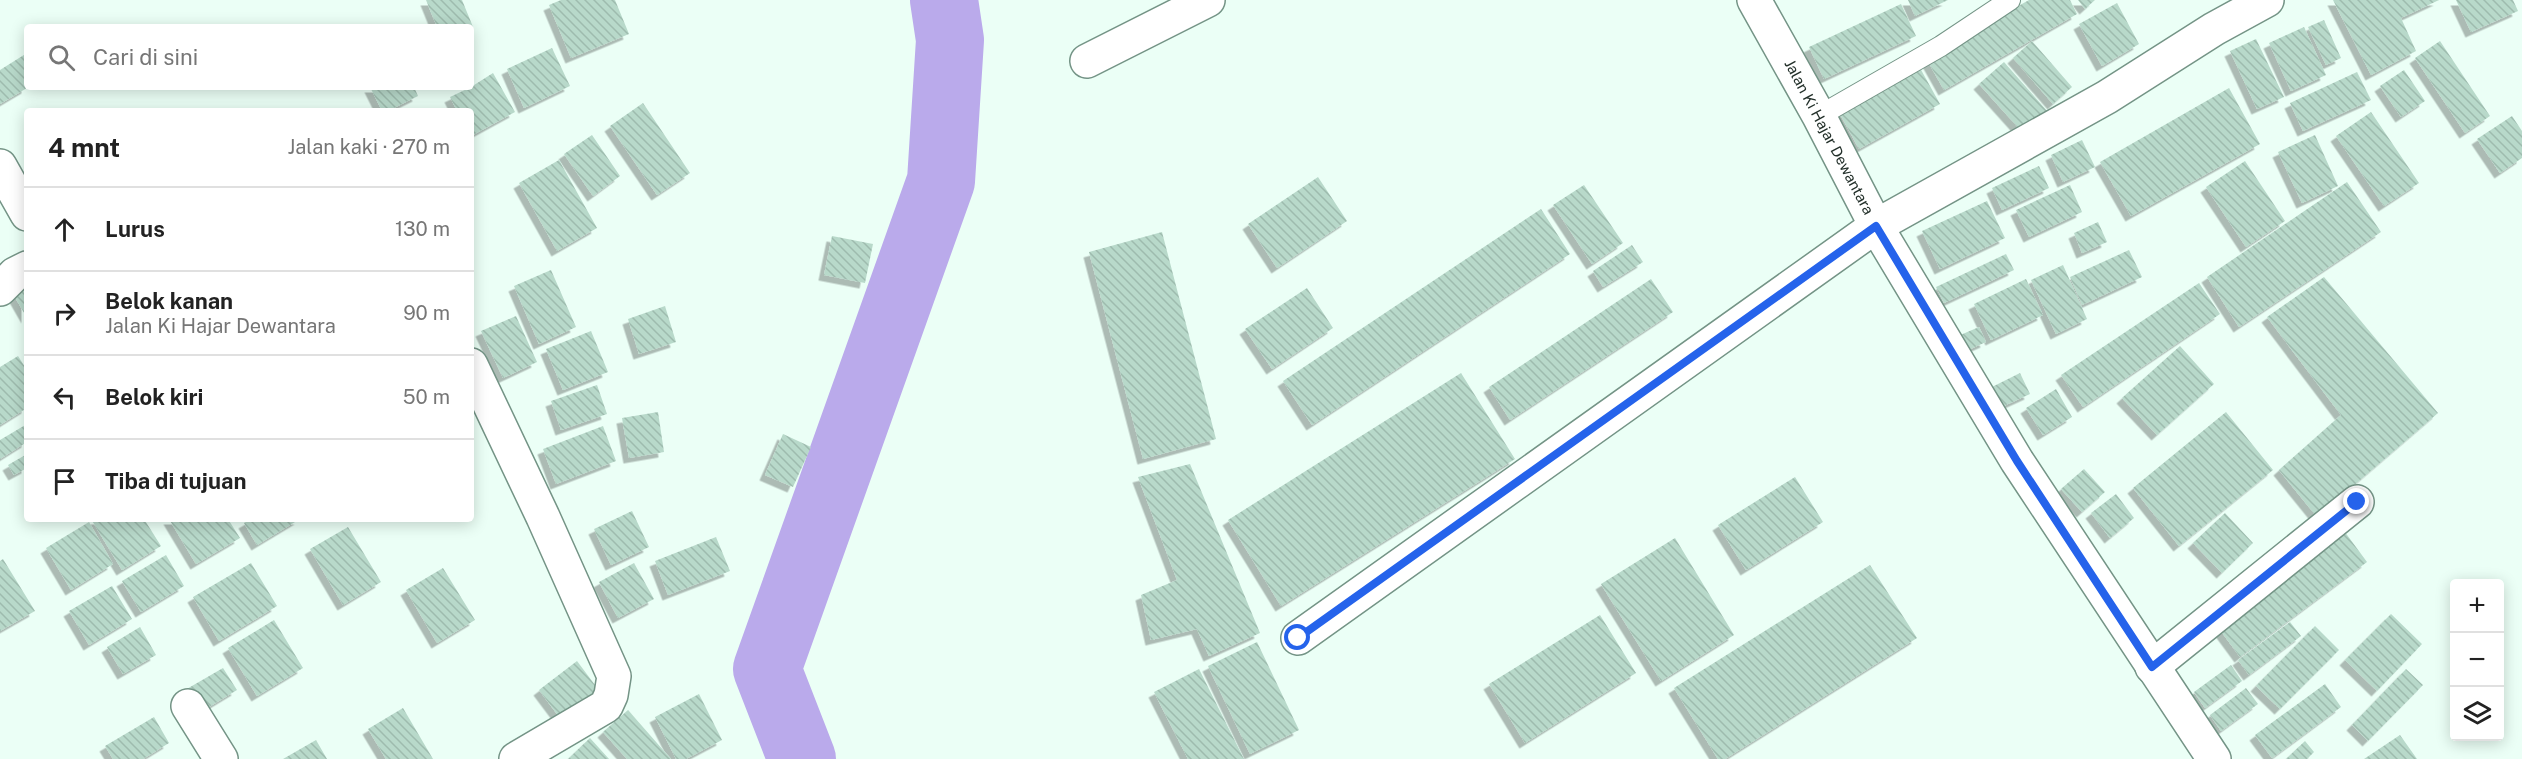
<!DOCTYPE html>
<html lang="id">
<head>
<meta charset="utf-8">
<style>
	:root { --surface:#fff; --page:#f2f2f2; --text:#222; --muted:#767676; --line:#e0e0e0 }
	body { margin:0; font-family:"Public Sans",sans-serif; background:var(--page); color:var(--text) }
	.controls { position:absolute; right:18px; bottom:18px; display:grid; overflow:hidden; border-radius:6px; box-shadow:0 3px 15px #0003 }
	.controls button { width:54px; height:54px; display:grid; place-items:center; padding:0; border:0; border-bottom:2px solid var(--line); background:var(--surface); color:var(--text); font:30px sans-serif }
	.stop { position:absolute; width:18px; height:18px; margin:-14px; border:4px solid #2563eb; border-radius:50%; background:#fff }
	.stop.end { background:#2563eb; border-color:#fff; box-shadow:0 2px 6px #0008 }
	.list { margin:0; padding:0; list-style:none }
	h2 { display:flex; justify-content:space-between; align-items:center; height:78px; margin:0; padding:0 24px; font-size:26px }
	h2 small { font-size:20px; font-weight:400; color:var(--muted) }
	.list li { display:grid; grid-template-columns:39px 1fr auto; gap:18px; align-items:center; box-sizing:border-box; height:84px; padding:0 24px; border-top:2px solid var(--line) }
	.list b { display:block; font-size:22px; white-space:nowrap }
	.list p { margin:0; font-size:20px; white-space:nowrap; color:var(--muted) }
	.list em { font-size:20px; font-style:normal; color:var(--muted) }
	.icon { flex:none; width:33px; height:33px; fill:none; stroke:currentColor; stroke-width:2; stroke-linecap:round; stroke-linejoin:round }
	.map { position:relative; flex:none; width:2522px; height:759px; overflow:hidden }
	.search { position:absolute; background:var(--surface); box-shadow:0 3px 15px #0003; left:24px; top:24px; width:450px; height:66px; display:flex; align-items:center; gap:15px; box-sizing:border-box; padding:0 21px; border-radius:6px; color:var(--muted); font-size:22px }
	.panel { position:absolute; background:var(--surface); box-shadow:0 3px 15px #0003; left:24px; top:108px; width:450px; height:414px; border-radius:6px }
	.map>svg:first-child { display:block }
</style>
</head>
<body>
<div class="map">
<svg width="2522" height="759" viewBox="0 0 2522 759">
	<defs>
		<pattern id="building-back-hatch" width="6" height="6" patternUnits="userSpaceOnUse" patternTransform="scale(1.5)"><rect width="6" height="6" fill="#b8d9ca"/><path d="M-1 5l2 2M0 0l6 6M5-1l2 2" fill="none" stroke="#9ebbae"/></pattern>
		<filter id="shadow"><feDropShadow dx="-5.5" dy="5.5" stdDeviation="0" flood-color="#0004"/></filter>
	</defs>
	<rect width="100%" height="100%" fill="#ebfff6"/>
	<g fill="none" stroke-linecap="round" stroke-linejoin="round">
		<path stroke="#baaaeb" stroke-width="68" d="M 802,759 L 767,669 L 941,181 L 950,40 L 944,0"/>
	</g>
	<path fill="url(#building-back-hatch)" filter="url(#shadow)" d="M 426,0 L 462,0 L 473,27 L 437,27 Z
		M 561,0 L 615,0 L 629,34 L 571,58 L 549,5 Z
		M 1908,0 L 1948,0 L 1915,16 Z
		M 2029,0 L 2070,0 L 2077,14 L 1944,90 L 1926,58 Z
		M 2078,0 L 2095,0 L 2085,9 Z
		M 2333,0 L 2439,0 L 2401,18 L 2416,51 L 2371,75 Z
		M 2456,0 L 2513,0 L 2518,11 L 2471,32 Z
		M 2117,3 L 2139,44 L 2102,66 L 2079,24 Z
		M 1901,4 L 1916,36 L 1824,79 L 1809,47 Z
		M 2324,20 L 2341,58 L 2326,65 L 2308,27 Z
		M 2304,27 L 2326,75 L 2291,91 L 2269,43 Z
		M 2256,39 L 2284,97 L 2257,109 L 2230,51 Z
		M 2032,41 L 2072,87 L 2053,104 L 2013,58 Z
		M 2440,41 L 2490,116 L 2465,133 L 2415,58 Z
		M 552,48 L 570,86 L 524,108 L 507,69 Z
		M 27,53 L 27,88 L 0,104 L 0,70 Z
		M 2004,62 L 2048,112 L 2024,134 L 1979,84 Z
		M 1920,68 L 1940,104 L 1859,149 L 1840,114 Z
		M 2404,70 L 2425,101 L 2401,117 L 2380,86 Z
		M 2357,72 L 2371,100 L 2303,131 L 2290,103 Z
		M 493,73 L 515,112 L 471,136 L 471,111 L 457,111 L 450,97 L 471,87 Z
		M 370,87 L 414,87 L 418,96 L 388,111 L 382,111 Z
		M 2229,88 L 2260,144 L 2131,216 L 2100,162 Z
		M 643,103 L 690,173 L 657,195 L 610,126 Z
		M 2371,112 L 2419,183 L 2384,206 L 2336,136 Z
		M 2512,116 L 2522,131 L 2522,158 L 2500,173 L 2477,139 Z
		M 592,135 L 620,176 L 593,196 L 564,154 Z
		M 2315,135 L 2338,186 L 2302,203 L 2278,152 Z
		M 2082,140 L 2095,167 L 2063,182 L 2051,155 Z
		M 559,160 L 597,228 L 557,251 L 519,183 Z
		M 2245,161 L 2285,221 L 2246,247 L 2206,187 Z
		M 2039,166 L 2049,188 L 2002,210 L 1992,188 Z
		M 1318,177 L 1347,221 L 1277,268 L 1248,224 Z
		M 2347,182 L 2381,232 L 2239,327 L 2207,277 Z
		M 1584,185 L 1623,243 L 1592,264 L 1553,205 Z
		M 2070,185 L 2082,212 L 2029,237 L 2016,210 Z
		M 1987,201 L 2005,238 L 1940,269 L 1922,231 Z
		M 1541,209 L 1570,254 L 1312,425 L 1283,381 Z
		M 2098,222 L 2107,242 L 2082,253 L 2074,233 Z
		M 1162,232 L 1216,439 L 1143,459 L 1089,252 Z
		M 832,236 L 873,244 L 865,283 L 824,275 Z
		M 1632,245 L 1643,262 L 1603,287 L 1593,271 Z
		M 2129,250 L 2142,277 L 2082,305 L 2070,277 Z
		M 2006,254 L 2014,270 L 1944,303 L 1936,287 Z
		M 2063,265 L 2087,319 L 2056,334 L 2031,280 Z
		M 551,270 L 576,327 L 539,344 L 514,286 Z
		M 2324,277 L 2438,413 L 2317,517 L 2279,470 L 2341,415 L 2267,317 Z
		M 1651,279 L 1673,312 L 1510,420 L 1489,387 Z
		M 2026,279 L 2043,315 L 1991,340 L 1974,304 Z
		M 27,283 L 27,318 L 12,292 Z
		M 2199,283 L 2220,314 L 2083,407 L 2061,375 Z
		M 1307,288 L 1333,328 L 1272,369 L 1245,329 Z
		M 665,306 L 676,342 L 639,354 L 628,319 Z
		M 516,316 L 537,362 L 503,378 L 481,331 Z
		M 1979,327 L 1986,342 L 1966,351 L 1958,336 Z
		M 591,331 L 608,372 L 563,390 L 546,349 Z
		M 2180,346 L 2214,384 L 2157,435 L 2122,398 Z
		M 18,356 L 27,370 L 27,408 L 0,425 L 0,367 Z
		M 1461,373 L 1515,459 L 1281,606 L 1228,520 Z
		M 2020,373 L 2030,394 L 1995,410 L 1986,390 Z
		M 597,385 L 607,414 L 561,430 L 551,401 Z
		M 2056,389 L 2072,417 L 2043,435 L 2026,408 Z
		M 658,412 L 664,452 L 629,458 L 622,418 Z
		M 2226,412 L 2273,470 L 2179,546 L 2133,488 Z
		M 27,424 L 27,442 L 0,459 L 0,440 Z
		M 603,426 L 616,461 L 556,484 L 543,449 Z
		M 783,434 L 811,447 L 793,487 L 765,475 Z
		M 27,454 L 27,468 L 14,475 L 8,465 Z
		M 1190,464 L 1260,633 L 1209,656 L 1197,629 L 1151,640 L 1141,595 L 1177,580 L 1138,477 Z
		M 2084,469 L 2105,492 L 2082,512 L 2061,489 Z
		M 1795,477 L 1823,522 L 1746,570 L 1718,525 Z
		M 2116,494 L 2134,518 L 2110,538 L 2091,513 Z
		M 632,511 L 649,547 L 611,565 L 594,529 Z
		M 2225,513 L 2253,543 L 2222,573 L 2193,543 Z
		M 91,519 L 144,519 L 161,546 L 122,570 Z
		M 169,519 L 228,519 L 240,538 L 196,564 Z
		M 251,519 L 300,519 L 257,545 L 244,523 Z
		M 89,522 L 113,564 L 71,590 L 46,548 Z
		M 2339,524 L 2367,562 L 2240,657 L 2212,619 Z
		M 348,527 L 381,582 L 343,605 L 310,549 Z
		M 716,537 L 730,571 L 668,595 L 655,561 Z
		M 1675,538 L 1734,635 L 1661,681 L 1601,584 Z
		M 166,555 L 184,586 L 141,612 L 122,581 Z
		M 3,559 L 35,611 L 0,631 L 0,561 Z
		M 251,563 L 277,606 L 219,641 L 193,597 Z
		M 634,563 L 654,599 L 618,618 L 599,582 Z
		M 1870,565 L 1917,638 L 1725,759 L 1718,759 L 1674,688 Z
		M 443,568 L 475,620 L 437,643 L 406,590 Z
		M 112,586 L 132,619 L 89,645 L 69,611 Z
		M 2391,614 L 2422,644 L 2377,691 L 2345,660 Z
		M 1600,615 L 1636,673 L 1525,743 L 1489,684 Z
		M 274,620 L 303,668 L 257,696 L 228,648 Z
		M 2290,622 L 2301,636 L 2249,675 L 2238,660 Z
		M 2315,626 L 2339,650 L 2280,709 L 2256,686 Z
		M 140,627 L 156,655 L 123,674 L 107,647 Z
		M 1257,642 L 1299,730 L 1250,754 L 1208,666 Z
		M 577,661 L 601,693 L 563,722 L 539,690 Z
		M 2231,665 L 2242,681 L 2205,708 L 2194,692 Z
		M 223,668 L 237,690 L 199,713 L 185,690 Z
		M 1199,669 L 1244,759 L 1188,759 L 1154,692 Z
		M 2406,669 L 2423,685 L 2368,741 L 2352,725 Z
		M 2325,684 L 2341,707 L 2272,758 L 2255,735 Z
		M 2246,688 L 2258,704 L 2221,731 L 2210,715 Z
		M 699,694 L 722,740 L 686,759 L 676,759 L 655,717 Z
		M 403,708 L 433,759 L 386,759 L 368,729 Z
		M 628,710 L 671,759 L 627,759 L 603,732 Z
		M 154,717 L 169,743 L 143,759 L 113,759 L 105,746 Z
		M 2400,735 L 2417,759 L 2364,759 Z
		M 590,738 L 609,759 L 568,759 Z
		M 316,740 L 327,759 L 283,759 Z
		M 2305,741 L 2314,752 L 2307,759 L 2286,759 Z"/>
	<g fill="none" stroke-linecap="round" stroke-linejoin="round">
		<defs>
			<path id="service" d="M 1819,116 L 1941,46 L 2010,0"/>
			<path id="minor" d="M 1087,61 L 1208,0
				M 0,166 L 27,214
				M 0,289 L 15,274 L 27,268
				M 471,365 L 543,517 L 614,676 L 611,695 L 606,706 L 516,759
				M 1298,638 L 1876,226 L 2107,97 L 2214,29 L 2267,0
				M 2152,667 L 2357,502
				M 188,706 L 221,759"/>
			<path id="secondary" d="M 1754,0 L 1819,116 L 1876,226 L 2017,461 L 2214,759"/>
		</defs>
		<use href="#service" stroke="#749486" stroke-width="22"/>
		<use href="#minor" stroke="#749486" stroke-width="36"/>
		<use href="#secondary" stroke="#749486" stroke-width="36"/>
		<use href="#service" stroke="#fff" stroke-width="20"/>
		<use href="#minor" stroke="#fff" stroke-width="33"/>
		<use href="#secondary" stroke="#fff" stroke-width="33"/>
	</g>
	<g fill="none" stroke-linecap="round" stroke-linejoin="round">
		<path stroke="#2563eb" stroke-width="8" d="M 1298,638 L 1876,226 L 2017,461 L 2152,667 L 2357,502"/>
	</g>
	<g text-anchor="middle" stroke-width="4.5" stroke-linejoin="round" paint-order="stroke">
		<g font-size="15" fill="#23302a" stroke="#fff">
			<text transform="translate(1829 137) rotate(62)" y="5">Jalan Ki Hajar Dewantara</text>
		</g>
	</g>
</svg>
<div class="controls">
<button>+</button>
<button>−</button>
<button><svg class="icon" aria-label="layers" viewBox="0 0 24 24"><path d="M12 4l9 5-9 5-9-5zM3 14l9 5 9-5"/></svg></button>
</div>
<div class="stop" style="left:1298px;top:638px"></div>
<div class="stop end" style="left:2357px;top:502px"></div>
<div class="search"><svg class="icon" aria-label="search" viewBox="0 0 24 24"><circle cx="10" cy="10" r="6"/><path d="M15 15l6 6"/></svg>Cari di sini</div>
<section class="panel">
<h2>4 mnt<small>Jalan kaki · 270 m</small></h2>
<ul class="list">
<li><svg class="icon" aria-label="ahead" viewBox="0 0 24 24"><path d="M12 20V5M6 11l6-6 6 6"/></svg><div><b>Lurus</b></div><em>130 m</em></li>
<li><svg class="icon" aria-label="right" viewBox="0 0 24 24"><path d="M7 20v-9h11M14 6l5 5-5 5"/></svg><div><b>Belok kanan</b><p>Jalan Ki Hajar Dewantara</p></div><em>90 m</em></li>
<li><svg class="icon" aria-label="left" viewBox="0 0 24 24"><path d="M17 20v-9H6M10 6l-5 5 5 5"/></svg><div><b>Belok kiri</b></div><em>50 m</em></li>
<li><svg class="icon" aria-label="arrive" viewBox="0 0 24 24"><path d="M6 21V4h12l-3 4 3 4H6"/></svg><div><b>Tiba di tujuan</b></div></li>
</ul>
</section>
</div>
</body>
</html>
